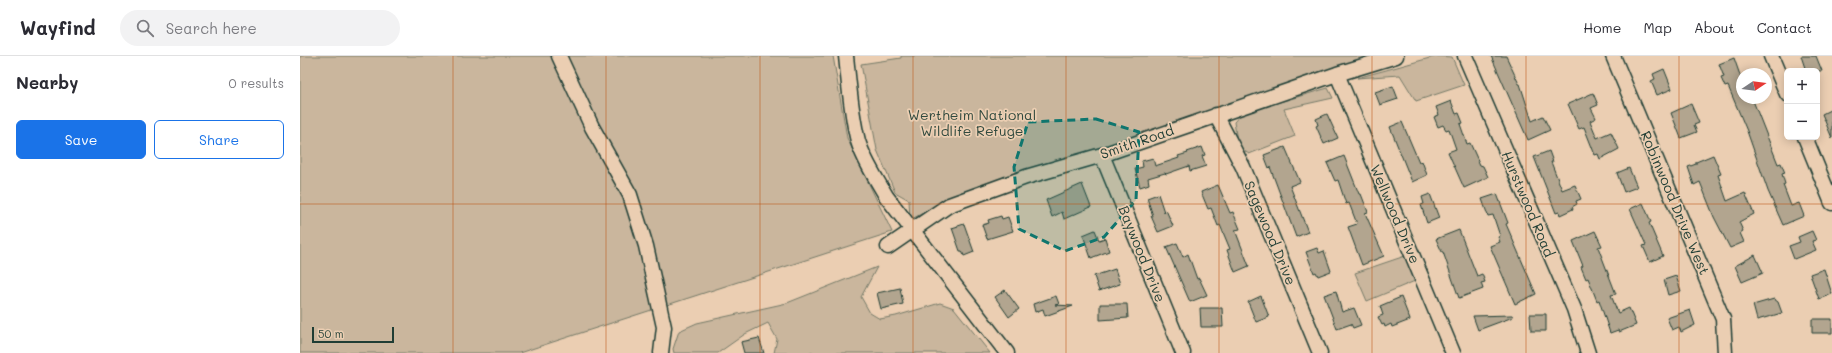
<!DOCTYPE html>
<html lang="en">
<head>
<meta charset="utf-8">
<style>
	:root { --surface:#fff; --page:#f2f2f3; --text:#2b2b33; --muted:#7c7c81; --line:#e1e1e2; --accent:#1a73e8 }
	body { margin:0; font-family:Mali,sans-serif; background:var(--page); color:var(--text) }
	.controls { position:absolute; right:12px; top:12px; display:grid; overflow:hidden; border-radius:6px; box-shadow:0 2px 10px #0003 }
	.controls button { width:36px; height:36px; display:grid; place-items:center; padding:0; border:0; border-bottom:1px solid var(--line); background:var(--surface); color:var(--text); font:20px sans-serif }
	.compass { position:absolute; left:1436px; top:12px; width:36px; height:36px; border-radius:50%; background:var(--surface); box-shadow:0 2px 10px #0003; rotate:77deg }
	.scale { position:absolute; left:12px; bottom:10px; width:82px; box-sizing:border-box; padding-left:4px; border:2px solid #1f3d34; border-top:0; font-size:11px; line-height:14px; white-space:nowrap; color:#1f3d34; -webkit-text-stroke:3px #ebceb2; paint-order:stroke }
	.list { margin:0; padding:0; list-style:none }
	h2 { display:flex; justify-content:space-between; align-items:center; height:52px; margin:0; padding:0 16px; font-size:17px }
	h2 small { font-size:13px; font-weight:400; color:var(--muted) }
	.actions { display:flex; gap:8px; padding:12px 16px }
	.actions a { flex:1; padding:9px 0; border:1px solid var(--accent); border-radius:6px; text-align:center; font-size:14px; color:var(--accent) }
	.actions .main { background:var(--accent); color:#fff }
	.icon { flex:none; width:22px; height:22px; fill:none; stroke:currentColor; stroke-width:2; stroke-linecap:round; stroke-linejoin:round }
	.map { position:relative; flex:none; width:1532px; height:297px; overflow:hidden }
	header { display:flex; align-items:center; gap:24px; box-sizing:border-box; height:56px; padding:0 20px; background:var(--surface); border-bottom:1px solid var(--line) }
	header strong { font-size:19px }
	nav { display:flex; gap:22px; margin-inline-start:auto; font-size:14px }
	.search { width:280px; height:36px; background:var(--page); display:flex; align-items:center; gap:10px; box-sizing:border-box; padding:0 14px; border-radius:22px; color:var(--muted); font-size:15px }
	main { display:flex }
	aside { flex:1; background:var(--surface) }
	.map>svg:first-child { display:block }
</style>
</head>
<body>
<header>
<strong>Wayfind</strong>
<div class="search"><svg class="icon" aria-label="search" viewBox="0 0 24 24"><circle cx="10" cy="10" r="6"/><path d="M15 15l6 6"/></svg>Search here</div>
<nav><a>Home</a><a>Map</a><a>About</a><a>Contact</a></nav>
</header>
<main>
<aside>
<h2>Nearby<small>0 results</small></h2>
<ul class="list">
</ul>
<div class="actions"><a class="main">Save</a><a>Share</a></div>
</aside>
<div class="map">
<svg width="1532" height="297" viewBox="0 0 1532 297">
	<rect width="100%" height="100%" fill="#ebceb2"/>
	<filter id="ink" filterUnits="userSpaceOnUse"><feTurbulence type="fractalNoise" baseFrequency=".025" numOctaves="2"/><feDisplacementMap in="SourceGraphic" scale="8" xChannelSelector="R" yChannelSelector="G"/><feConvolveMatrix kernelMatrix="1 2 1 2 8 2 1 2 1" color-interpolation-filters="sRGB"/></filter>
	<g filter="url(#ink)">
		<path fill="#cab69d" stroke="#747a68" d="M 0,0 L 533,0 L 547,82 L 592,176 L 219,297 L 0,297 Z
			M 601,0 L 1091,0 L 636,150 L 610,164 L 609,144 L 595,136 L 577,94 L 561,8 L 601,2 Z
			M 1137,0 L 1152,1 L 1164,29 L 1116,45 L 1100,19 L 1057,22 Z
			M 1028,32 L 1033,42 L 984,53 L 995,80 L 949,98 L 938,91 L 934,66 L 942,57 Z
			M 1105,200 L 1115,225 L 1067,245 L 1055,217 Z
			M 577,211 L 561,241 L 570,257 L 580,263 L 596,260 L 640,247 L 654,252 L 690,297 L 474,297 L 477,283 L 468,267 L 445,278 L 418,297 L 374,297 L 373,293 L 379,275 L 397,267 L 487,247 Z"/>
		<path fill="#b2a58f" stroke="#1f3d34" d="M 1191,0 L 1206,0 L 1219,28 L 1220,28 L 1232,65 L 1243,60 L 1250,74 L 1228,84 Z
			M 1501,0 L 1516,0 L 1522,15 L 1506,15 Z
			M 1434,2 L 1442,25 L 1442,42 L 1452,42 L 1478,108 L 1481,107 L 1485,117 L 1482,118 L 1485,128 L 1483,129 L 1491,150 L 1499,147 L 1504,160 L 1483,169 L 1468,135 L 1447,75 L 1428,30 L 1425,31 L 1421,22 L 1424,21 L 1419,8 Z
			M 1364,13 L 1372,33 L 1357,39 L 1351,25 L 1355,23 L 1353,18 Z
			M 1093,30 L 1098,43 L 1080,49 L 1075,36 Z
			M 1293,37 L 1298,49 L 1291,52 L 1296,62 L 1290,65 L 1297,82 L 1311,76 L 1319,93 L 1300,103 L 1298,98 L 1295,99 L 1284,71 L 1279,73 L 1268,48 Z
			M 1151,45 L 1156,58 L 1159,57 L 1163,67 L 1160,68 L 1167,88 L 1170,87 L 1180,109 L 1183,110 L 1188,121 L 1164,132 L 1148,96 L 1156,93 L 1149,73 L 1146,74 L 1143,69 L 1138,71 L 1134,61 L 1139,59 L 1136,51 Z
			M 1391,48 L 1399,67 L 1394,69 L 1397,76 L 1381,82 L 1371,57 Z
			M 1532,53 L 1532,82 L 1522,58 Z
			M 1027,58 L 1038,82 L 1024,88 L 1016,70 L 1018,69 L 1016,63 Z
			M 1102,66 L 1119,106 L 1122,105 L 1127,119 L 1112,126 L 1090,71 Z
			M 902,91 L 905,99 L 902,100 L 906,110 L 890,115 L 889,110 L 866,118 L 865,117 L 848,122 L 849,128 L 840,131 L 835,113 L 843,111 L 842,105 L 853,102 L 855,110 L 879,102 L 878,100 L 888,97 L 887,96 Z
			M 985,91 L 1000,126 L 990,130 L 1008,176 L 996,181 L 970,111 L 969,112 L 964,99 Z
			M 1249,95 L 1253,106 L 1251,106 L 1262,134 L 1275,129 L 1281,143 L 1276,145 L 1277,148 L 1272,151 L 1273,153 L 1260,159 L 1259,156 L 1256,157 L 1234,101 Z
			M 1413,99 L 1421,118 L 1418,119 L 1427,145 L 1445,137 L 1454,158 L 1439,166 L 1443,175 L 1440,177 L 1444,186 L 1430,192 L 1414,161 L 1400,126 L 1394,129 L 1388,111 L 1396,108 L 1396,106 Z
			M 1044,100 L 1059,138 L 1061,138 L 1068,156 L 1065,157 L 1084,200 L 1062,209 L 1048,171 L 1057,168 L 1049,147 L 1046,148 L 1038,124 L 1035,125 L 1027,107 Z
			M 1329,112 L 1337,131 L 1324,136 L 1317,117 Z
			M 782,128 L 791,151 L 764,163 L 762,156 L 752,161 L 746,144 Z
			M 918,129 L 930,157 L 933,156 L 940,173 L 935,174 L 949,210 L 935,216 L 927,194 L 930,193 L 920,169 L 918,170 L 911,152 L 908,153 L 901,136 Z
			M 858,138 L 864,156 L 866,154 L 873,170 L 858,176 L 851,160 L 853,160 L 847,142 Z
			M 1130,138 L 1139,162 L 1127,167 L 1121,149 L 1124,148 L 1122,141 Z
			M 1197,138 L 1208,167 L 1206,168 L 1236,238 L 1215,248 L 1190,190 L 1200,186 L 1198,181 L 1200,180 L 1193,159 L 1188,160 L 1182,143 Z
			M 1343,147 L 1351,166 L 1349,167 L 1363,200 L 1350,206 L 1343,190 L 1346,189 L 1330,153 Z
			M 701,160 L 702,163 L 708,161 L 713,175 L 687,183 L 682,169 L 689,167 L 688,164 Z
			M 664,168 L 674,196 L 664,200 L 662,195 L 660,195 L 652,172 Z
			M 795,174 L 799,184 L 805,182 L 809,195 L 791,202 L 783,179 Z
			M 1159,174 L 1177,220 L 1182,218 L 1185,226 L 1181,227 L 1183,233 L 1159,242 L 1143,196 L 1142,196 L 1136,183 Z
			M 1295,175 L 1302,190 L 1298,191 L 1316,238 L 1311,239 L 1318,257 L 1329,252 L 1336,269 L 1319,276 L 1318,274 L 1310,277 L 1299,244 L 1297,245 L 1288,222 L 1286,223 L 1281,211 L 1283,210 L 1273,185 Z
			M 1512,175 L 1516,184 L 1512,185 L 1516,194 L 1494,203 L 1489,190 L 1500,186 L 1498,181 Z
			M 877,187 L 883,201 L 888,198 L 897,223 L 899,222 L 907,239 L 890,246 L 866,191 Z
			M 1017,192 L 1019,197 L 1024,195 L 1031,215 L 1018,220 L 1016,216 L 1014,217 L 1006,196 Z
			M 1455,199 L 1463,217 L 1442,226 L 1435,210 Z
			M 815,213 L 820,228 L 799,235 L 794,220 Z
			M 1524,213 L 1532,238 L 1519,243 L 1510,218 Z
			M 1376,220 L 1381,235 L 1368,239 L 1364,224 Z
			M 600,232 L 603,248 L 581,253 L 577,237 Z
			M 705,234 L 719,253 L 709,261 L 695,241 Z
			M 1036,235 L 1042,256 L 1054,252 L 1061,269 L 1053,272 L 1051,268 L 1037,273 L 1024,239 Z
			M 756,240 L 759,248 L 755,249 L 773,250 L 745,260 L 743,253 L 735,256 L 733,248 Z
			M 961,240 L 969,261 L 956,266 L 948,246 Z
			M 1101,241 L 1110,264 L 1092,271 L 1091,268 L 1085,271 L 1084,268 L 1082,269 L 1078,261 L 1083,259 L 1080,250 Z
			M 1474,243 L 1478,246 L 1482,257 L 1457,264 L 1453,249 Z
			M 800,248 L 827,248 L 828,262 L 800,264 Z
			M 900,252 L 922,252 L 923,271 L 901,271 Z
			M 1390,254 L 1395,269 L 1381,276 L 1379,271 L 1372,274 L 1367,262 Z
			M 1230,258 L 1246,258 L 1246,275 L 1231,275 Z
			M 1212,259 L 1213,261 L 1178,274 L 1173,260 Z
			M 1512,263 L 1532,263 L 1532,277 L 1512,277 Z
			M 459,282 L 464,297 L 444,297 L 441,286 Z"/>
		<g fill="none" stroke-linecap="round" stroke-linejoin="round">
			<defs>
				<path id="minor" d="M 259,0 L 292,71 L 330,139 L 346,190 L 364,271 L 361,297
					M 546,0 C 549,28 551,58 558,85 C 564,105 576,122 586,140 L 707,297
					M 1165,0 L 1274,253 L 1288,297
					M 1313,0 L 1423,263 L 1425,297
					M 1471,0 L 1487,38
					M 1037,18 L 1153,297
					M 916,59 L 943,111 L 1020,297
					M 1505,81 L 1532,147
					M 802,99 L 883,297
					M 588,191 L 649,149 L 726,121 L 802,99 L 1037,18 L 1096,0"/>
			</defs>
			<use href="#minor" stroke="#1f3d34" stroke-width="17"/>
			<use href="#minor" stroke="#ebceb2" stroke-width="14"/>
		</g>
	</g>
	<path fill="#0f766e" fill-opacity="0.2" stroke="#0f766e" stroke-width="3" stroke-dasharray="8 5" stroke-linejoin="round" d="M 796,63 L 839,76 L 836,144 L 804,181 L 765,195 L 719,173 L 714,111 L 728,66 Z"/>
	<path fill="none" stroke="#c05314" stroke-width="1" stroke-opacity="0.55" d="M 153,0 L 153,297M 306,0 L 306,297M 460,0 L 460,297M 613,0 L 613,297M 766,0 L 766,297M 919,0 L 919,297M 1072,0 L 1072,297M 1226,0 L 1226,297M 1379,0 L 1379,297M 0,148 L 1532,148"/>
	<g text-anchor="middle" stroke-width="3.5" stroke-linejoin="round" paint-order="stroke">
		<g font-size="14" fill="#30493e" stroke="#ebceb2">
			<text x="672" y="64">Wertheim National<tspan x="672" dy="16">Wildlife Refuge</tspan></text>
		</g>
		<g font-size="14" fill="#1f3d34" stroke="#ebceb2">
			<text transform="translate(837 86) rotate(-19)" y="5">Smith Road</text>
			<text transform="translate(1375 147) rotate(67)" y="5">Robinwood Drive West</text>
			<text transform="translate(1228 148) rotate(67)" y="5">Hurstwood Road</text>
			<text transform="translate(1095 158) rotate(67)" y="5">Wellwood Drive</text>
			<text transform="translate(970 177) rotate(67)" y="5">Sagewood Drive</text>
			<text transform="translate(842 198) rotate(68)" y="5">Baywood Drive</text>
		</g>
	</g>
</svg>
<div class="controls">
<button>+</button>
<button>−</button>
</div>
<svg class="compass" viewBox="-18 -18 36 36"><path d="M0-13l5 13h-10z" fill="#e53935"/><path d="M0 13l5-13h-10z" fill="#7c7c81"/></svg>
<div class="scale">50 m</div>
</div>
</main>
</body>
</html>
